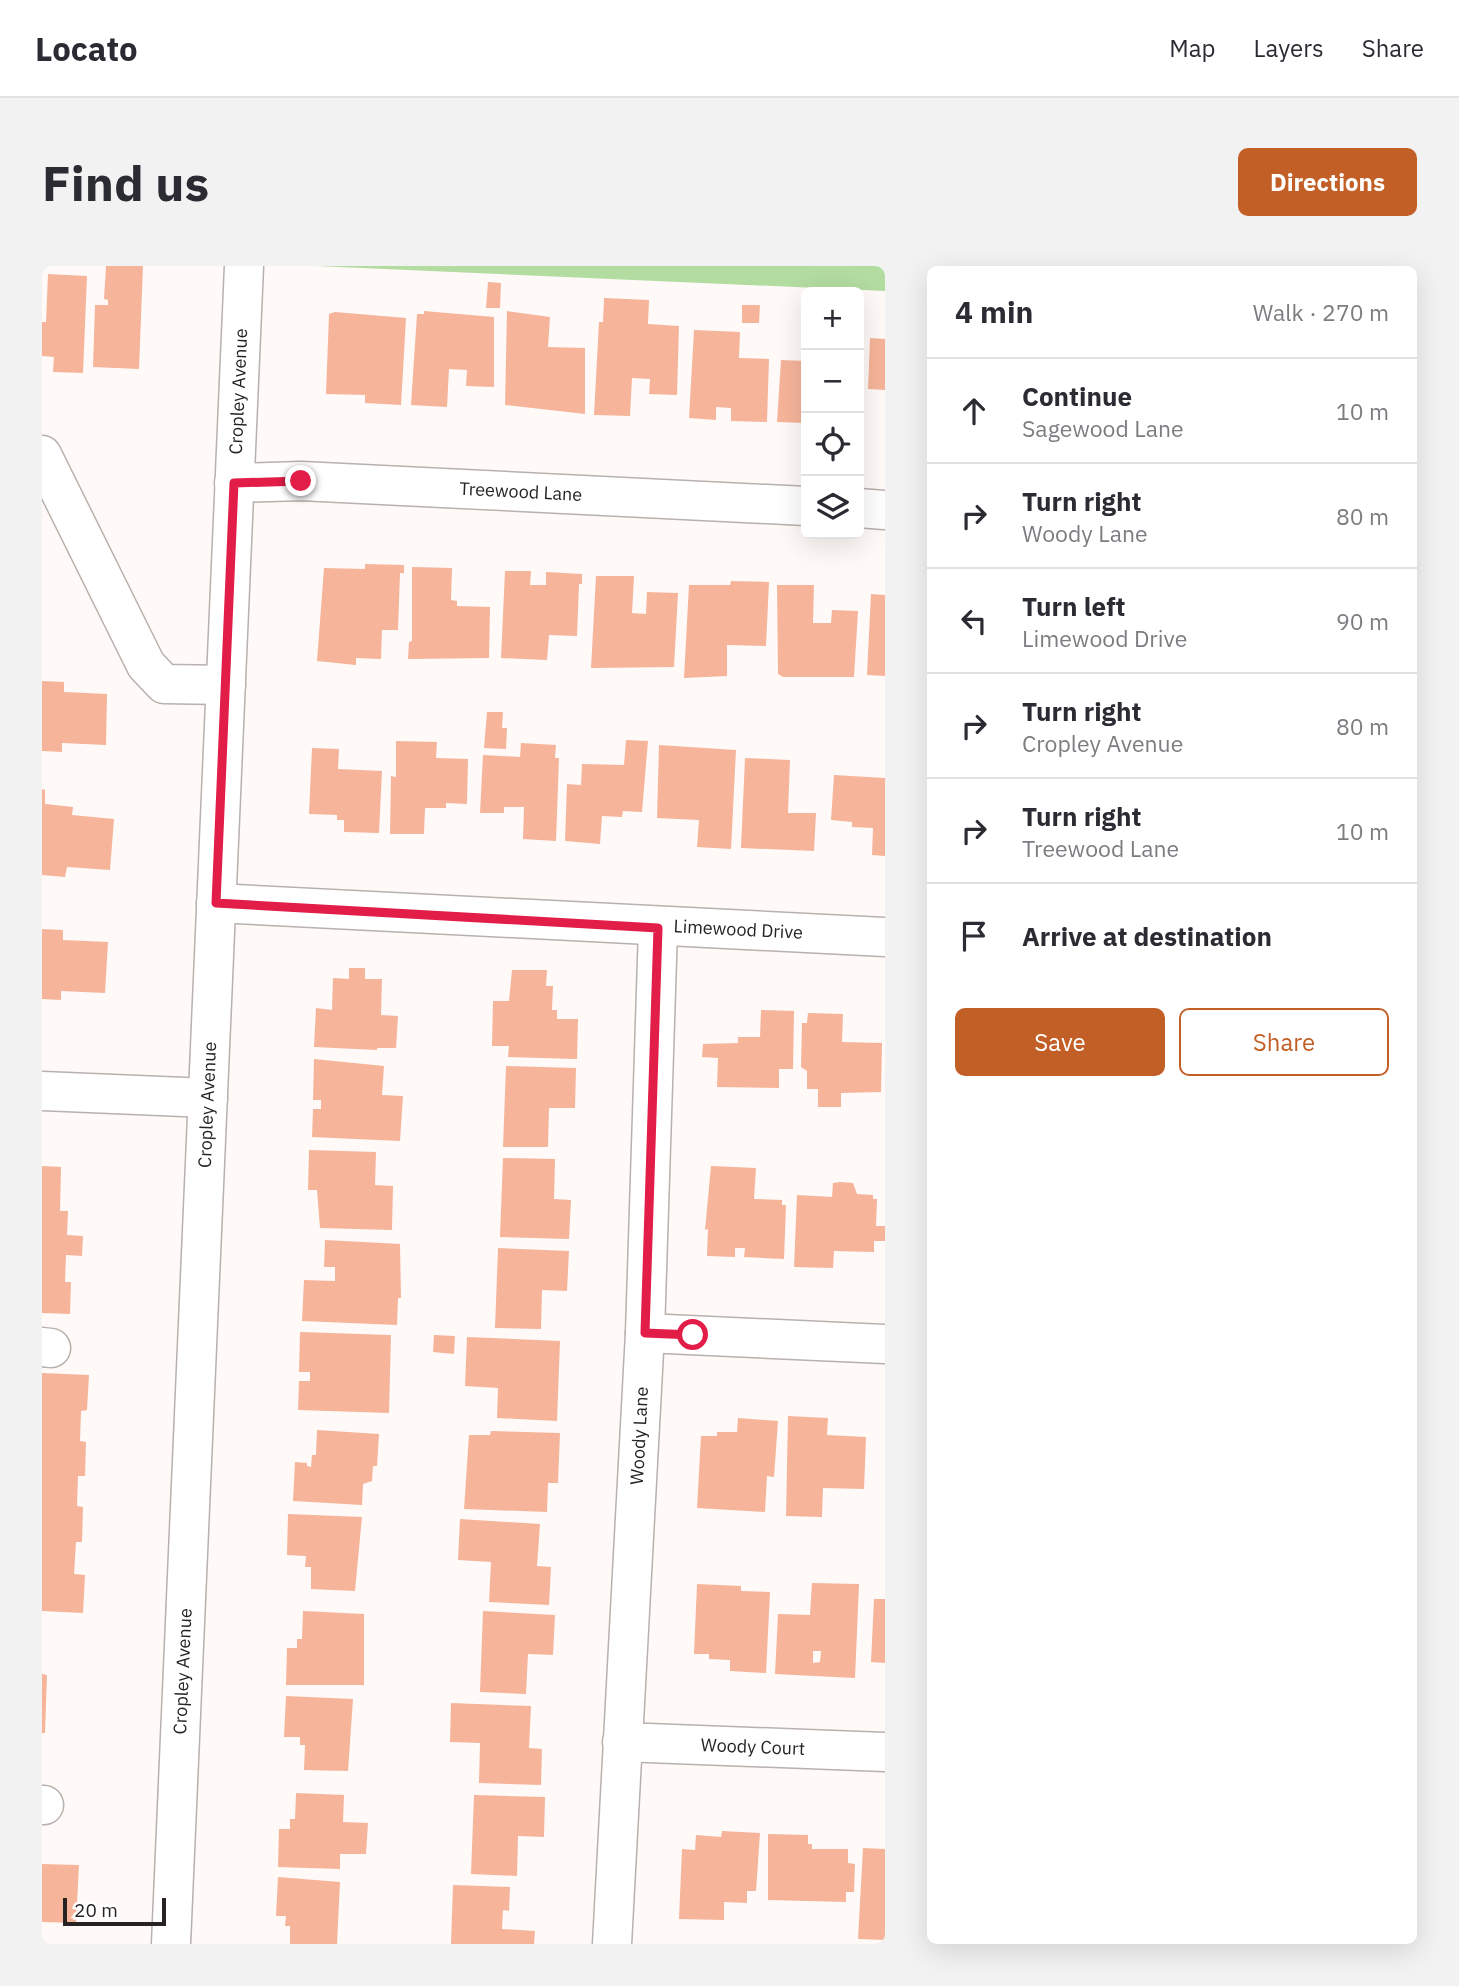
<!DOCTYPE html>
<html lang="en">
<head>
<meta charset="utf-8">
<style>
	:root { --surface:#fff; --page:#f2f2f3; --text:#2b2b33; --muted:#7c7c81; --line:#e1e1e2; --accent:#c25f27 }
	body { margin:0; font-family:"IBM Plex Sans",sans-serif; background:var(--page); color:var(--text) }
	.controls { position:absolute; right:21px; top:21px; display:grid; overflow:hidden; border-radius:10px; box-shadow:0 7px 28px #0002 }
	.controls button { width:63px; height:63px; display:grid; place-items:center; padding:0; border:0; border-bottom:2px solid var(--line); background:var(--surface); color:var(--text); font:35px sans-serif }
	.scale { position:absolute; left:21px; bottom:18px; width:103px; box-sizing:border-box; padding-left:7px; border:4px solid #262322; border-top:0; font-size:19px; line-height:24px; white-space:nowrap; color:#262322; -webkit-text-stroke:5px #fff; paint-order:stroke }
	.stop { position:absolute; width:21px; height:21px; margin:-16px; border:5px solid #e11d48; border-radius:50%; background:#fff }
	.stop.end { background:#e11d48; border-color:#fff; box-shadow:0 2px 7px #0008 }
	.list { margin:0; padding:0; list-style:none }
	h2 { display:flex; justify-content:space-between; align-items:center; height:91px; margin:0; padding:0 28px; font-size:30px }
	h2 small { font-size:23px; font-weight:400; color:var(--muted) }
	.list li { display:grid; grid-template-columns:46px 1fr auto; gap:21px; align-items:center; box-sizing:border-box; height:105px; padding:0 28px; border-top:2px solid var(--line) }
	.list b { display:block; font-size:26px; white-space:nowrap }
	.list p { margin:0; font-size:23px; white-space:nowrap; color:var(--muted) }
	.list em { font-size:23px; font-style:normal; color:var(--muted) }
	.actions { display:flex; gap:14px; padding:21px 28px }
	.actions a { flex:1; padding:16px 0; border:2px solid var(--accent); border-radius:10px; text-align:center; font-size:24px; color:var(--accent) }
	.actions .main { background:var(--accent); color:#fff }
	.icon { flex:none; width:38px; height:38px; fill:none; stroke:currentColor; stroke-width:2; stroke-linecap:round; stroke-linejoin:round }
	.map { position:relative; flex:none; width:843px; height:1678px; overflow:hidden; border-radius:10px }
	header { display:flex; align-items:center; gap:42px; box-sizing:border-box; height:98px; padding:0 35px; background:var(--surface); border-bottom:2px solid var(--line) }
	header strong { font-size:33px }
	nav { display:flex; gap:38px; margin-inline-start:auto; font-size:24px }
	.intro { display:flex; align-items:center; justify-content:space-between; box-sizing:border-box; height:168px; padding:0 42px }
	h1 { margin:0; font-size:49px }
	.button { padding:18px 32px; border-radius:10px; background:var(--accent); color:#fff; font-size:24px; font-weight:700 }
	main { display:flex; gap:42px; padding:0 42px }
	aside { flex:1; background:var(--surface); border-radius:10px; box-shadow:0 7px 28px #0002 }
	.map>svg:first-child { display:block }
</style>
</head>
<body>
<header>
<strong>Locato</strong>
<nav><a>Map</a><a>Layers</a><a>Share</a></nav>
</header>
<div class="intro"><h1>Find us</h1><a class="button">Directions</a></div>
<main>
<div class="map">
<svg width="843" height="1678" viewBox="0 0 843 1678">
	<rect width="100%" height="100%" fill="#fff9f7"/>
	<path fill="#b3dca1" d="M 274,0 L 843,0 L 843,25 Z"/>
	<path fill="#f6b59a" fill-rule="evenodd" d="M 64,0 L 101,0 L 97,103 L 51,101 L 53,39 L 66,39 L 66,34 L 62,33 Z
		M 6,8 L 45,10 L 41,107 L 11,106 L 12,91 L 0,90 L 0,56 L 4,56 Z
		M 446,16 L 459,17 L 458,42 L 444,42 Z
		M 562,32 L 607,34 L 606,58 L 637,60 L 635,129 L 607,128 L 608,113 L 590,112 L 588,150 L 552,149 L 557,56 L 561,56 Z
		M 700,39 L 718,39 L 717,57 L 700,57 Z
		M 382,45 L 452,51 L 452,121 L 424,120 L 425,104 L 407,103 L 405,141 L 369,139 L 375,48 L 382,48 Z
		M 465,45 L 508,51 L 506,81 L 543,82 L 543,148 L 463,139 Z
		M 293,46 L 364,52 L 359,139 L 323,137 L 323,129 L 284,128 L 287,48 Z
		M 652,64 L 698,66 L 697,92 L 727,93 L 725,156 L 689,155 L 689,142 L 674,141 L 674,154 L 647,152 Z
		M 828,72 L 843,73 L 843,124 L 826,123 Z
		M 739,94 L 764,95 L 764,157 L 735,156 Z
		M 323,298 L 362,299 L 362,307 L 358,307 L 356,364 L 340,364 L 339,393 L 314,392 L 314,399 L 275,395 L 282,302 L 323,303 Z
		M 370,301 L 410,302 L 409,334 L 415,335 L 415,340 L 448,341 L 447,392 L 366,393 L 367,376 L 370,375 Z
		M 463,305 L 489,305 L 488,319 L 504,319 L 504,306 L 540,308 L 540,318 L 537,318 L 535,370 L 507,369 L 505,394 L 459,392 Z
		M 554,310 L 592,310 L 590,347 L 604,348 L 605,326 L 636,327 L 632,401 L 549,402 Z
		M 689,315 L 727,316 L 724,380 L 685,379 L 685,410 L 642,412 L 647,319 L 688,319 Z
		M 735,319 L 772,319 L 771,357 L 789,357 L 790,344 L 816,345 L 812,411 L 741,411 L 736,408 Z
		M 829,328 L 843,329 L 843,410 L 825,409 Z
		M 0,415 L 22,416 L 22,426 L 65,428 L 64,479 L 20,477 L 20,486 L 0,485 Z
		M 445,446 L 461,446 L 460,462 L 465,462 L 464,483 L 442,482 Z
		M 584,474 L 606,475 L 600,546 L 581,545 L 580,551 L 560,550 L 558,578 L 523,575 L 525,518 L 539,519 L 540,498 L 582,499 Z
		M 354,475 L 395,476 L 394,492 L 426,493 L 425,538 L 404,537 L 404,542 L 383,542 L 382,568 L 348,568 L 349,510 L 354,511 Z
		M 479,477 L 514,479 L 513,492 L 517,492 L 514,575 L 481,573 L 482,541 L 462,541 L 462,547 L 438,547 L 441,489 L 478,491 Z
		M 617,479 L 694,484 L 689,583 L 655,581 L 657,554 L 615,552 Z
		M 270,482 L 297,483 L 296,503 L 340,505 L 337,567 L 302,566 L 302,554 L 295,554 L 295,549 L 267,548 Z
		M 703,492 L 748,494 L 746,547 L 774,547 L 772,585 L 699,582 Z
		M 792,509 L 843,512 L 843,590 L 830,589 L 831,562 L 810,561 L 810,556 L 789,554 Z
		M 0,523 L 3,524 L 3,538 L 31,541 L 30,549 L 72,553 L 68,604 L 25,601 L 23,611 L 0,609 Z
		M 0,663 L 21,664 L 21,674 L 66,676 L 63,727 L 19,725 L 19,734 L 0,733 Z
		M 307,702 L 323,702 L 323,713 L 340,713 L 339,749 L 356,750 L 354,782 L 335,782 L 335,784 L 272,781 L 274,742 L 290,744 L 291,712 L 307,713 Z
		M 470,704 L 505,704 L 504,720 L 511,720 L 510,744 L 515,744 L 515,753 L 536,753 L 535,793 L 466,791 L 467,780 L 450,780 L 451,735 L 467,735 Z
		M 719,744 L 752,745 L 751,803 L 737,803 L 737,822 L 675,821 L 676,792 L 660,791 L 661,778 L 696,777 L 696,771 L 718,771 Z
		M 766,747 L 801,748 L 800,776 L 840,777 L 839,826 L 799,827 L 799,841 L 776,841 L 776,823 L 765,823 L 765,805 L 759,801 L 760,757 L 765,757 Z
		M 272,793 L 342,800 L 340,829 L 361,830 L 358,875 L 270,871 L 271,843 L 279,843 L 279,834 L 271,834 Z
		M 464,800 L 534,802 L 533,842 L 507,842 L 506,881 L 461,881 Z
		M 267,884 L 334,886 L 333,919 L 351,920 L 350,964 L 278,962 L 275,924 L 266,924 Z
		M 461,892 L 513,893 L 512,933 L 529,934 L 527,973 L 458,971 Z
		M 0,900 L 19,901 L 18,945 L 26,945 L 25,969 L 41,970 L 40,990 L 24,989 L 23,1016 L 29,1016 L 28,1048 L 0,1047 Z
		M 669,900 L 714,902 L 712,933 L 740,934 L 740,939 L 744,939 L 742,993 L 702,991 L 703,982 L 693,982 L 693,991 L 665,990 L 666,963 L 663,964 Z
		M 798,916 L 811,917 L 815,928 L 831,929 L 831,933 L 835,933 L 834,960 L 843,960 L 843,975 L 832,975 L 832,986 L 792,985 L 791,1002 L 752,1001 L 755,929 L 790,931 L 791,917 Z
		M 283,974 L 358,978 L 359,1032 L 356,1032 L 355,1059 L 260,1055 L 262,1014 L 293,1015 L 293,1001 L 282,1001 Z
		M 456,982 L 527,985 L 525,1025 L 500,1024 L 499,1063 L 453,1062 Z
		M 258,1066 L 349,1069 L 347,1147 L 256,1144 L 257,1115 L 268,1115 L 268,1106 L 257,1106 Z
		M 392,1069 L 413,1070 L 412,1088 L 391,1086 Z
		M 425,1071 L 518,1075 L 515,1155 L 455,1152 L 456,1122 L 423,1120 Z
		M 0,1107 L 47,1109 L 45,1144 L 39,1145 L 38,1175 L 44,1176 L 43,1210 L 36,1210 L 35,1240 L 41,1241 L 40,1276 L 34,1276 L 32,1308 L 43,1309 L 41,1347 L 0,1345 Z
		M 746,1150 L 786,1152 L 785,1169 L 824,1171 L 822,1223 L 781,1222 L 780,1251 L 744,1250 Z
		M 696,1152 L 736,1155 L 732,1211 L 725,1210 L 723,1246 L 655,1242 L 659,1170 L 675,1170 L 675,1166 L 695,1166 Z
		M 275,1164 L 337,1168 L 335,1200 L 331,1200 L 330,1215 L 321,1218 L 320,1239 L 251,1235 L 253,1196 L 265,1197 L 265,1200 L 269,1201 L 270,1189 L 274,1189 Z
		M 449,1165 L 518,1167 L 516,1217 L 506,1217 L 505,1246 L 422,1243 L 427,1169 L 448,1169 Z
		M 246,1248 L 320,1251 L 313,1325 L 269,1323 L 269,1301 L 263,1301 L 264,1290 L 245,1289 Z
		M 418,1253 L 498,1258 L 495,1300 L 509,1301 L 507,1339 L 447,1336 L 449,1296 L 416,1294 Z
		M 770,1317 L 817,1318 L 813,1412 L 733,1408 L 736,1348 L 768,1349 ZM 771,1385 L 779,1385 L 778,1396 L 771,1397 Z
		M 655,1318 L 699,1320 L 699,1325 L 728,1326 L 724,1407 L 688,1405 L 688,1394 L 667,1393 L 667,1388 L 652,1388 Z
		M 832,1333 L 843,1333 L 843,1397 L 829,1396 Z
		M 261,1345 L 322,1348 L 322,1419 L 244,1419 L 245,1382 L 255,1382 L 255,1373 L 260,1373 Z
		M 441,1345 L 513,1349 L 511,1389 L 486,1388 L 484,1428 L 438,1426 Z
		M 0,1408 L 5,1409 L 3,1467 L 0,1467 Z
		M 244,1430 L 311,1433 L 306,1505 L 262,1504 L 263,1479 L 258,1479 L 258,1471 L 242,1471 Z
		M 409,1437 L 489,1440 L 487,1482 L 500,1483 L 499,1519 L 437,1517 L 438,1477 L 408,1476 Z
		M 254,1527 L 302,1529 L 301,1556 L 326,1557 L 324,1588 L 298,1588 L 298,1603 L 236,1601 L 237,1563 L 248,1563 L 248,1553 L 253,1553 Z
		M 432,1529 L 503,1531 L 502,1571 L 476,1570 L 475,1610 L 429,1608 Z
		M 680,1565 L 718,1567 L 714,1625 L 705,1625 L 705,1637 L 682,1636 L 682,1654 L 637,1653 L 640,1583 L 653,1584 L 654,1569 L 679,1571 Z
		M 726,1568 L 766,1569 L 766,1578 L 770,1578 L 770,1583 L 806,1583 L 806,1597 L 813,1598 L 812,1626 L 804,1626 L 804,1636 L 726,1634 Z
		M 821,1582 L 843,1583 L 843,1674 L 816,1673 Z
		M 0,1598 L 37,1599 L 34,1657 L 0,1656 Z
		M 236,1611 L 298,1616 L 295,1678 L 248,1678 L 248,1660 L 243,1660 L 244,1650 L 234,1650 Z
		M 411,1619 L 468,1621 L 467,1645 L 461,1644 L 460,1663 L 493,1665 L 492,1678 L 409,1678 Z"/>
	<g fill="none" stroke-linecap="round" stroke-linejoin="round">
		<defs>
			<g id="minor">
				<path d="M 0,189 L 104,399 L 122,418 L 184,419"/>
				<path id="s1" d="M 192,217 L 259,215 L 764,240"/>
				<path d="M 817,242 L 843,244"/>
				<path id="s2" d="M 174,637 L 843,671"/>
				<path d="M 0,825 L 166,832"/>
				<path d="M 603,1067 L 843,1078"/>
				<path d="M 0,1081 L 9,1082"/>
				<path id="s3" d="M 580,1476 L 843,1486"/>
				<path d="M 0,1539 L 2,1539"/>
				<path id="s4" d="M 129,1678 L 202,0"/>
				<path id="s5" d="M 570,1678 L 603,1067 L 616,662"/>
			</g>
		</defs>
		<use href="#minor" stroke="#b8b1ae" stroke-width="41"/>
		<use href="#minor" stroke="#fff" stroke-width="38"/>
	</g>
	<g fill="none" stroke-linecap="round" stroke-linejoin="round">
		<path stroke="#e11d48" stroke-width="9" d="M 259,215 L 192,217 L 174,637 L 616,662 L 603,1067 L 651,1069"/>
	</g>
	<g text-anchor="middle" stroke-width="6" stroke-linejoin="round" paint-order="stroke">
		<g font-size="18" fill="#262322" stroke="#fff">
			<text dy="6" stroke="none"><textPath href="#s4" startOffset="1554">Cropley Avenue</textPath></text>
			<text dy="6" stroke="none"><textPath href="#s1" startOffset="287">Treewood Lane</textPath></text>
			<text dy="6" stroke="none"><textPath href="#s2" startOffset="523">Limewood Drive</textPath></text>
			<text dy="6" stroke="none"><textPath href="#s4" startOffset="840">Cropley Avenue</textPath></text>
			<text dy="6" stroke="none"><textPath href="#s5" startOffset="509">Woody Lane</textPath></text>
			<text dy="6" stroke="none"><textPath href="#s4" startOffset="273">Cropley Avenue</textPath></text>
			<text dy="6" stroke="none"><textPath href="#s3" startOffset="131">Woody Court</textPath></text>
		</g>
	</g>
</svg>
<div class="controls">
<button>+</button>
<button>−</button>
<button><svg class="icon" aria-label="locate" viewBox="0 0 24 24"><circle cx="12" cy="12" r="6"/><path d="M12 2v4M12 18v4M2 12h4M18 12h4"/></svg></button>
<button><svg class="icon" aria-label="layers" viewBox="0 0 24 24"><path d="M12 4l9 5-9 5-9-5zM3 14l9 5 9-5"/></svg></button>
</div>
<div class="scale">20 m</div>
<div class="stop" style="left:651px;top:1069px"></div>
<div class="stop end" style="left:259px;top:215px"></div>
</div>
<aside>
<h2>4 min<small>Walk · 270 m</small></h2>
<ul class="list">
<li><svg class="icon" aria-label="ahead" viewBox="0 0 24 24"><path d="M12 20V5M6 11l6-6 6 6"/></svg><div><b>Continue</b><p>Sagewood Lane</p></div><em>10 m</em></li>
<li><svg class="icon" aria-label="right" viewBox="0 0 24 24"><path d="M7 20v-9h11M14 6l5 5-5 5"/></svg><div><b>Turn right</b><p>Woody Lane</p></div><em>80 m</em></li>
<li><svg class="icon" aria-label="left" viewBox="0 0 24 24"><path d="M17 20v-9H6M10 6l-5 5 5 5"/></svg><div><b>Turn left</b><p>Limewood Drive</p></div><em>90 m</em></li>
<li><svg class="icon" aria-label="right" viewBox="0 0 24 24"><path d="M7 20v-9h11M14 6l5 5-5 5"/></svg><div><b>Turn right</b><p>Cropley Avenue</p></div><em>80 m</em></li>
<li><svg class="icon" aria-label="right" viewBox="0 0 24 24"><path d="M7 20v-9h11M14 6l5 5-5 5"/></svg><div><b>Turn right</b><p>Treewood Lane</p></div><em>10 m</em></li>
<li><svg class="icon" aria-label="arrive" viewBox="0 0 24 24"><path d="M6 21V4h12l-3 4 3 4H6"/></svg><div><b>Arrive at destination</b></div></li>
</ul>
<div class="actions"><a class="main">Save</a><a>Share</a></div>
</aside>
</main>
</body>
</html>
